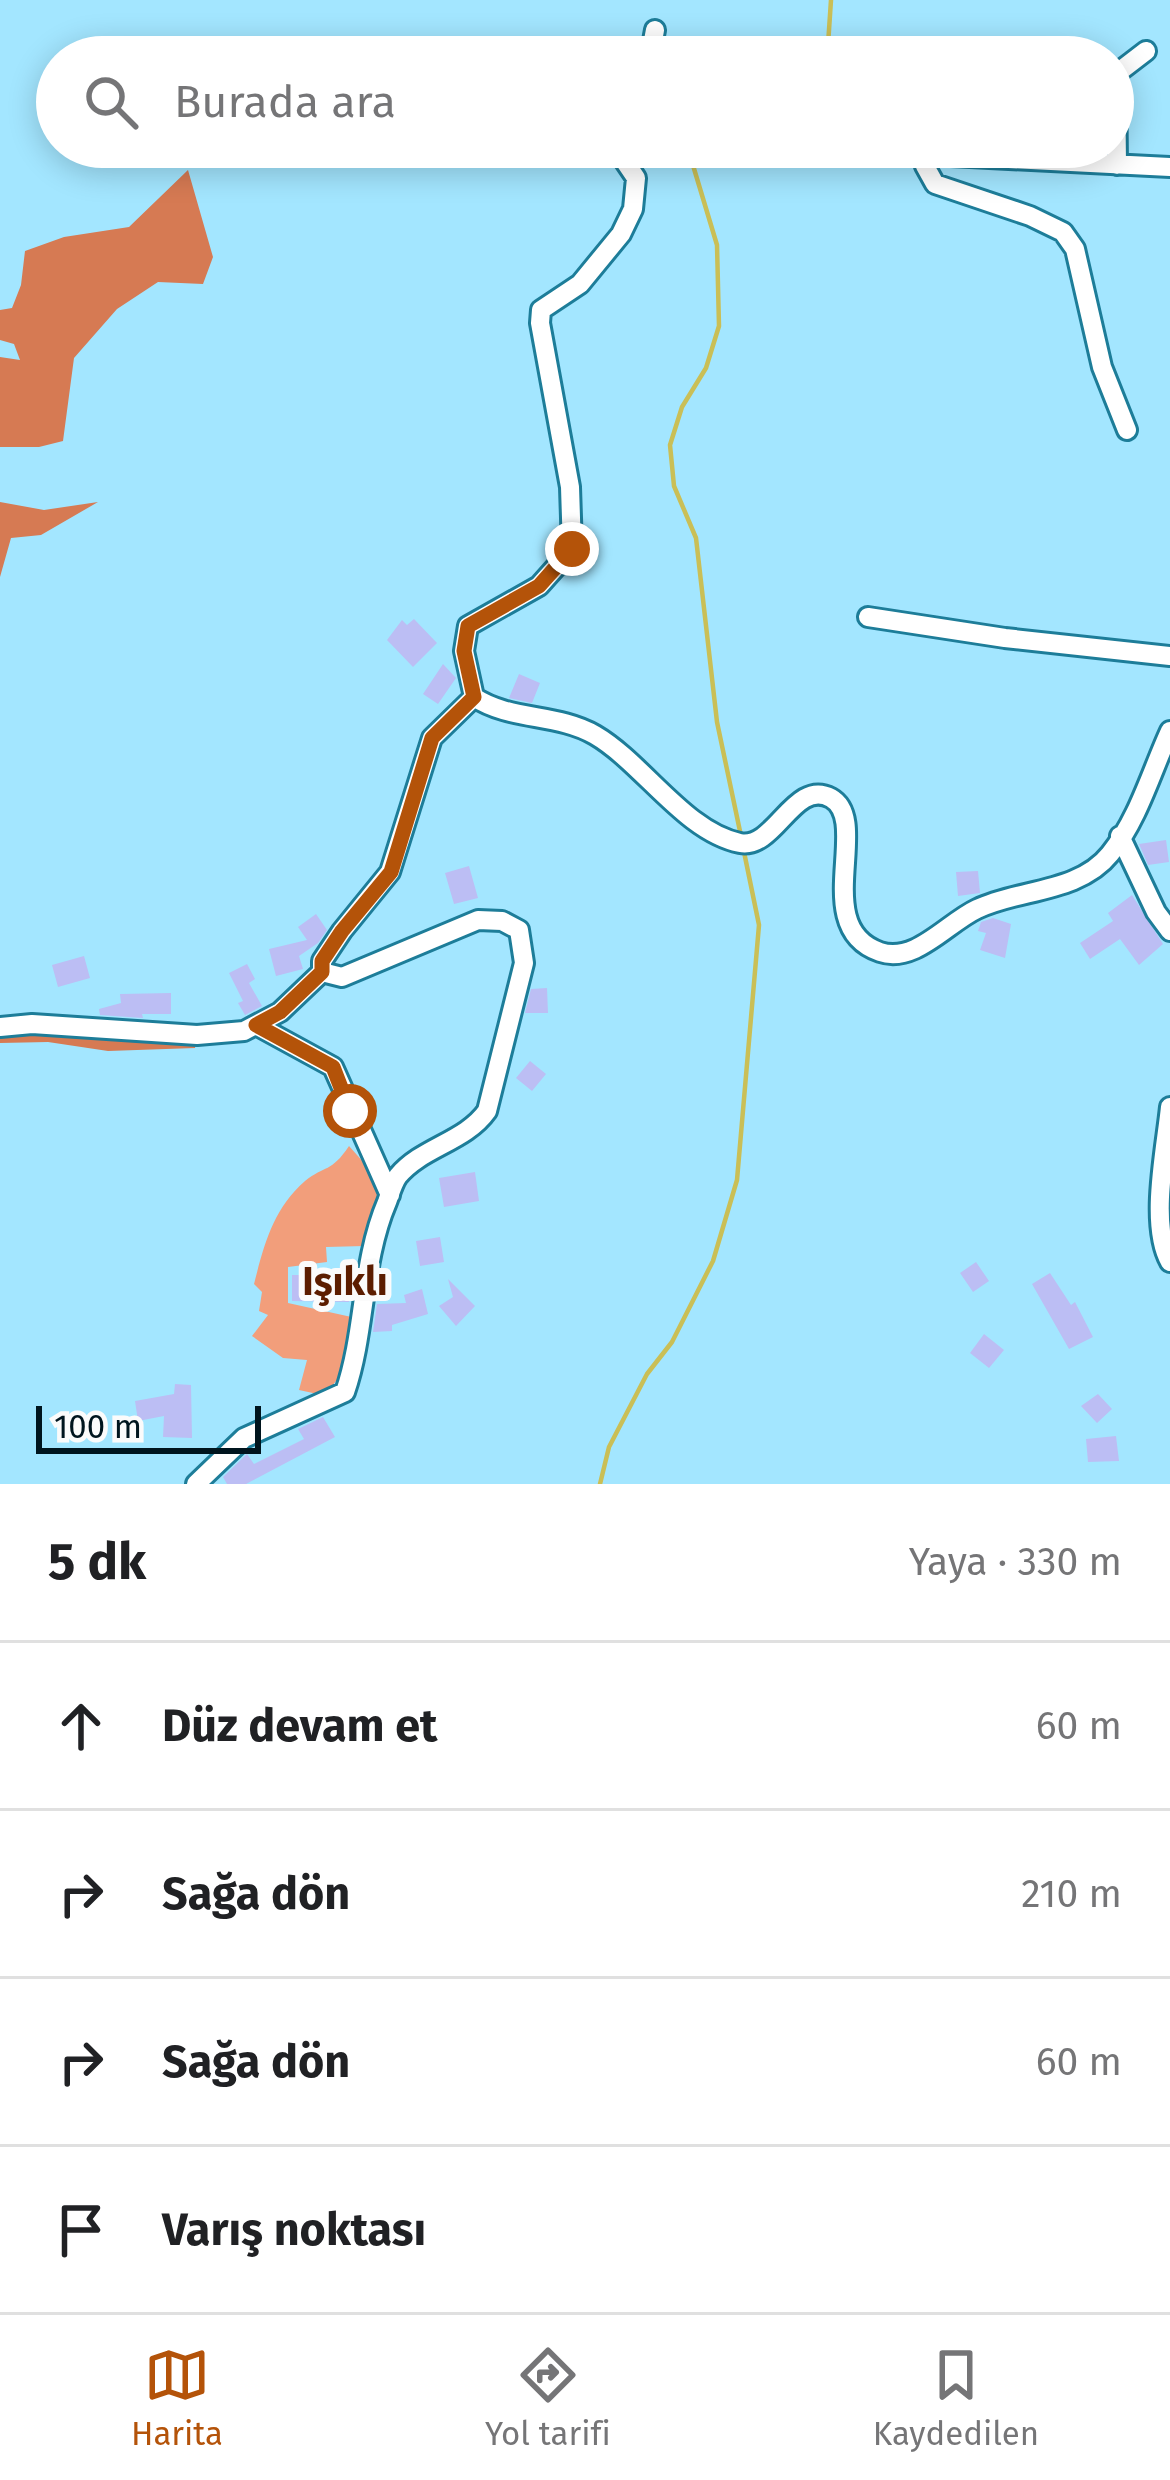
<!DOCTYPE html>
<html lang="tr">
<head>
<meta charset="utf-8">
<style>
	:root { --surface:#fff; --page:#f6f6f6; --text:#202124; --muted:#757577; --line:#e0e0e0; --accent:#b45309 }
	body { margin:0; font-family:"Fira Sans",sans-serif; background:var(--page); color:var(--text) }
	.scale { position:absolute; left:36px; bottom:30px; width:225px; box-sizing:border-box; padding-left:12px; border:6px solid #00151e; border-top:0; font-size:33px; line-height:42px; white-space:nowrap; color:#00151e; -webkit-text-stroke:9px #fbfbfb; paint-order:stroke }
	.stop { position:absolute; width:36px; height:36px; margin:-27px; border:9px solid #b45309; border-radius:50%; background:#fff }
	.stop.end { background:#b45309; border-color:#fff; box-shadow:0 3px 12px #0008 }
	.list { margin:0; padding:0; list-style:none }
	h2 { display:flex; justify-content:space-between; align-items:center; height:156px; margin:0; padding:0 48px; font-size:51px }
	h2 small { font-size:39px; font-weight:400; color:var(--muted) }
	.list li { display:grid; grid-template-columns:78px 1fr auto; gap:36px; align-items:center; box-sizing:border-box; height:168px; padding:0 48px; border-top:3px solid var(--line) }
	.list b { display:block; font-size:45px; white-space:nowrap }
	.list em { font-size:39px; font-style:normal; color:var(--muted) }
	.icon { flex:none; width:66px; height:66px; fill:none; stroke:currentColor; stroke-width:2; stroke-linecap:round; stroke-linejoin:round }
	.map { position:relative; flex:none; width:1170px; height:1484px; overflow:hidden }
	.search { position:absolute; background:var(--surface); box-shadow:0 6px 30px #0003; left:36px; right:36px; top:36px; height:132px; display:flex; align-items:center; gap:30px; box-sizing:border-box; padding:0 42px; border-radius:66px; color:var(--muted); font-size:45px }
	.sheet { height:828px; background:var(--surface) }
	nav { display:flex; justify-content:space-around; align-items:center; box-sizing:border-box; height:168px; border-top:3px solid var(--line); background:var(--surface); font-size:33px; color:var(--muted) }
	nav a { display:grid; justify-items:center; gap:6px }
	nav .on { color:var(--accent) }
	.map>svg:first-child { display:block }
</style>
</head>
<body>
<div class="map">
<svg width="1170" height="1484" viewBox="0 0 1170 1484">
	<rect width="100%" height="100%" fill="#a3e6ff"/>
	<path fill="#f29e7b" d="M 349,1146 L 381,1182 L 364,1246 L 326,1247 L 327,1262 L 288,1267 L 288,1303 L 356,1318 C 350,1348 348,1376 322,1395 L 299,1390 L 307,1360 L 283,1358 L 252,1336 L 268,1315 L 259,1311 L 262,1292 L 254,1284 C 264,1245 273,1209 305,1181 C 325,1165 331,1173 349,1146 Z"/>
	<path fill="#d67a53" d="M 188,170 L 213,257 L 203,284 L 158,282 L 117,309 L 74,358 L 63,441 L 39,447 L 0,447 L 0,357 L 20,360 L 14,344 L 0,340 L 0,310 L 12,308 L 21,285 L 25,251 L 64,237 L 129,227 Z
		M 0,502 L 44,510 L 98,502 L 41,535 L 11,538 L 0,577 Z
		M 23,1015 L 197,1035 L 195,1048 L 108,1051 L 48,1042 L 0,1043 L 0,1018 Z"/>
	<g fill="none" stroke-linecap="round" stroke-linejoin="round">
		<path stroke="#cabf56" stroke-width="4.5" d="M 820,57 L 828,45 L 831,0
			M 692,147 L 692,162 L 717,245 L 719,326 L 706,368 L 682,407 L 670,445 L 674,486 L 696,538 L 717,722 L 741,836
			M 600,1484 L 609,1447 L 647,1374 L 672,1342 L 713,1261 L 737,1180 L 759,925 L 743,847"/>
	</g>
	<path fill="#bcbef4" d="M 414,619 L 437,643 L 413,667 L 387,640 L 402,620 L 407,625 Z
		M 443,664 L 456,678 L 438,704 L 423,694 Z
		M 519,674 L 540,683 L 532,703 L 509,698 Z
		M 1166,840 L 1169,862 L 1148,865 L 1139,844 Z
		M 469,866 L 478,898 L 454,904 L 445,873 Z
		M 978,871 L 980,893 L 958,896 L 956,872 Z
		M 1132,895 L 1163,944 L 1139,965 L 1120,939 L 1090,959 L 1080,943 L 1113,921 L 1108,913 Z
		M 316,914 L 327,930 L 318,943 L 299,956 L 303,969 L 276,976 L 269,949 L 307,940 L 298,927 Z
		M 993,918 L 1011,924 L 1005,958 L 980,950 L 986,933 L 978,931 L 981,922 Z
		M 84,956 L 90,978 L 58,987 L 52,965 Z
		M 247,964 L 255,979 L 249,983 L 262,1006 L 245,1015 L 238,1003 L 243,1001 L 229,973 Z
		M 547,988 L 548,1013 L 525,1013 L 531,989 Z
		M 171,993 L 171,1014 L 142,1014 L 143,1018 L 100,1015 L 99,1009 L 121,1003 L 120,994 Z
		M 530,1061 L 546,1074 L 532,1091 L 516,1078 Z
		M 475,1172 L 479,1201 L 444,1207 L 439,1178 Z
		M 440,1237 L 444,1262 L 420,1266 L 416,1241 Z
		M 976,1262 L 989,1281 L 973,1292 L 960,1273 Z
		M 348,1269 L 349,1302 L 292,1301 L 292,1275 L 321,1275 L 320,1270 Z
		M 1050,1273 L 1071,1305 L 1075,1302 L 1093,1337 L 1069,1349 L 1032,1284 Z
		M 448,1279 L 475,1306 L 456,1326 L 439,1306 L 453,1297 Z
		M 422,1289 L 428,1314 L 392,1325 L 392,1331 L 373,1332 L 377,1304 L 406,1303 L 404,1295 Z
		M 984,1334 L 1004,1350 L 989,1368 L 970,1353 Z
		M 175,1384 L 191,1385 L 192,1438 L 163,1437 L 164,1416 L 138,1421 L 135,1401 L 174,1394 Z
		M 1098,1394 L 1112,1409 L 1097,1423 L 1081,1406 Z
		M 323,1417 L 335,1437 L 246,1484 L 227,1484 L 223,1477 L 247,1454 L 254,1464 L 304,1439 L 298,1429 Z
		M 1116,1436 L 1119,1461 L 1088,1462 L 1086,1439 Z"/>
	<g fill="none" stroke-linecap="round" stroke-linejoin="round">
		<defs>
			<path id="minor" d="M 650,57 L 655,30
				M 615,147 L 636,178 L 633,209 L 621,234 L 580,284 L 541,310 L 540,323 L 570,487 L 572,549 L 539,586 L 468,626 L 464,651 L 474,697 C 510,721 557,713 595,735 C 643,763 685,832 740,843 C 775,850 794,778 831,798 C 872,821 809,928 880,952 C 915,964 947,923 977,909 C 1018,889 1079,893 1110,854 C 1138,820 1152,770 1170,731
				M 1117,165 L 1116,74 L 1146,51
				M 1127,430 L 1102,367 L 1075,249 L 1063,232 L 1030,216 L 935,184 L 925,166 L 931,155 L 1170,167
				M 868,617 L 1005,638 L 1170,656
				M 1120,836 L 1156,912 L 1170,931
				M 256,1025 L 333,1067 L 390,1195
				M 0,1027 L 32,1024 L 197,1035 L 244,1031 L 280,1012 L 322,972
				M 1170,1107 C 1166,1148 1149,1225 1170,1262
				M 196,1484 L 244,1438 L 345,1392 C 366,1331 361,1263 387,1202 C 390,1194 393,1183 398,1176 C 422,1147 465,1142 487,1111 L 524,963 L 519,930 L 502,921 L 478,920 L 342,977 L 322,972 L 322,961 L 342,931 L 390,872 L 432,738 L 474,697"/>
		</defs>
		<use href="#minor" stroke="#1d7d99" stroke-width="24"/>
		<use href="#minor" stroke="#fff" stroke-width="18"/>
	</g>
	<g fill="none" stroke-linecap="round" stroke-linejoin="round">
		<path stroke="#b45309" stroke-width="15" d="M 350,1111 L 333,1067 L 256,1025 L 280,1012 L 322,972 L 322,961 L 342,931 L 391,872 L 432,738 L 474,697 L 464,651 L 468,626 L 539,586 L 572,549"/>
	</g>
	<g text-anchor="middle" stroke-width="12" stroke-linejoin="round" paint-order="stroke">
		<g font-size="39" font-weight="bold" fill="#5c1d00" stroke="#fbfbfb">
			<text x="345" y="1295">Işıklı</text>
		</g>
	</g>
</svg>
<div class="scale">100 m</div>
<div class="stop" style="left:350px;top:1111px"></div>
<div class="stop end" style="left:572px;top:549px"></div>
<div class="search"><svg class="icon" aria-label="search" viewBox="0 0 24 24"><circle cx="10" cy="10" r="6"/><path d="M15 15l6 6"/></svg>Burada ara</div>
</div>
<section class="sheet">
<h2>5 dk<small>Yaya · 330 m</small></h2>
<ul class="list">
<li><svg class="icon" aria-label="ahead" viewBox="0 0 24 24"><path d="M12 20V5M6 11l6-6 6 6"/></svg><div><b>Düz devam et</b></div><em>60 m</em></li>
<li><svg class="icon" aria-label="right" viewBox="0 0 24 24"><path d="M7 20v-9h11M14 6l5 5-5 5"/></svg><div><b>Sağa dön</b></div><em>210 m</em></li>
<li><svg class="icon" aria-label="right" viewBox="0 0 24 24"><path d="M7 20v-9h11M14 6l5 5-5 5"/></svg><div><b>Sağa dön</b></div><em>60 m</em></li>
<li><svg class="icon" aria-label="arrive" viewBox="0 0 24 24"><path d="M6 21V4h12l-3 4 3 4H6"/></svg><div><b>Varış noktası</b></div></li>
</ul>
</section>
<nav>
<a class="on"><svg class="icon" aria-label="map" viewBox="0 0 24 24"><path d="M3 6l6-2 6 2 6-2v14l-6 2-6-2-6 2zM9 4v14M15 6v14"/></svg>Harita</a>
<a><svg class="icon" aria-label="directions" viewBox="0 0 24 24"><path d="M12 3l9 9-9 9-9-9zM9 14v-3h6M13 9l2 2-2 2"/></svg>Yol tarifi</a>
<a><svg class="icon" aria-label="saved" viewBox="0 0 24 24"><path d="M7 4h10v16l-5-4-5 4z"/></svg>Kaydedilen</a>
</nav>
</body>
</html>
